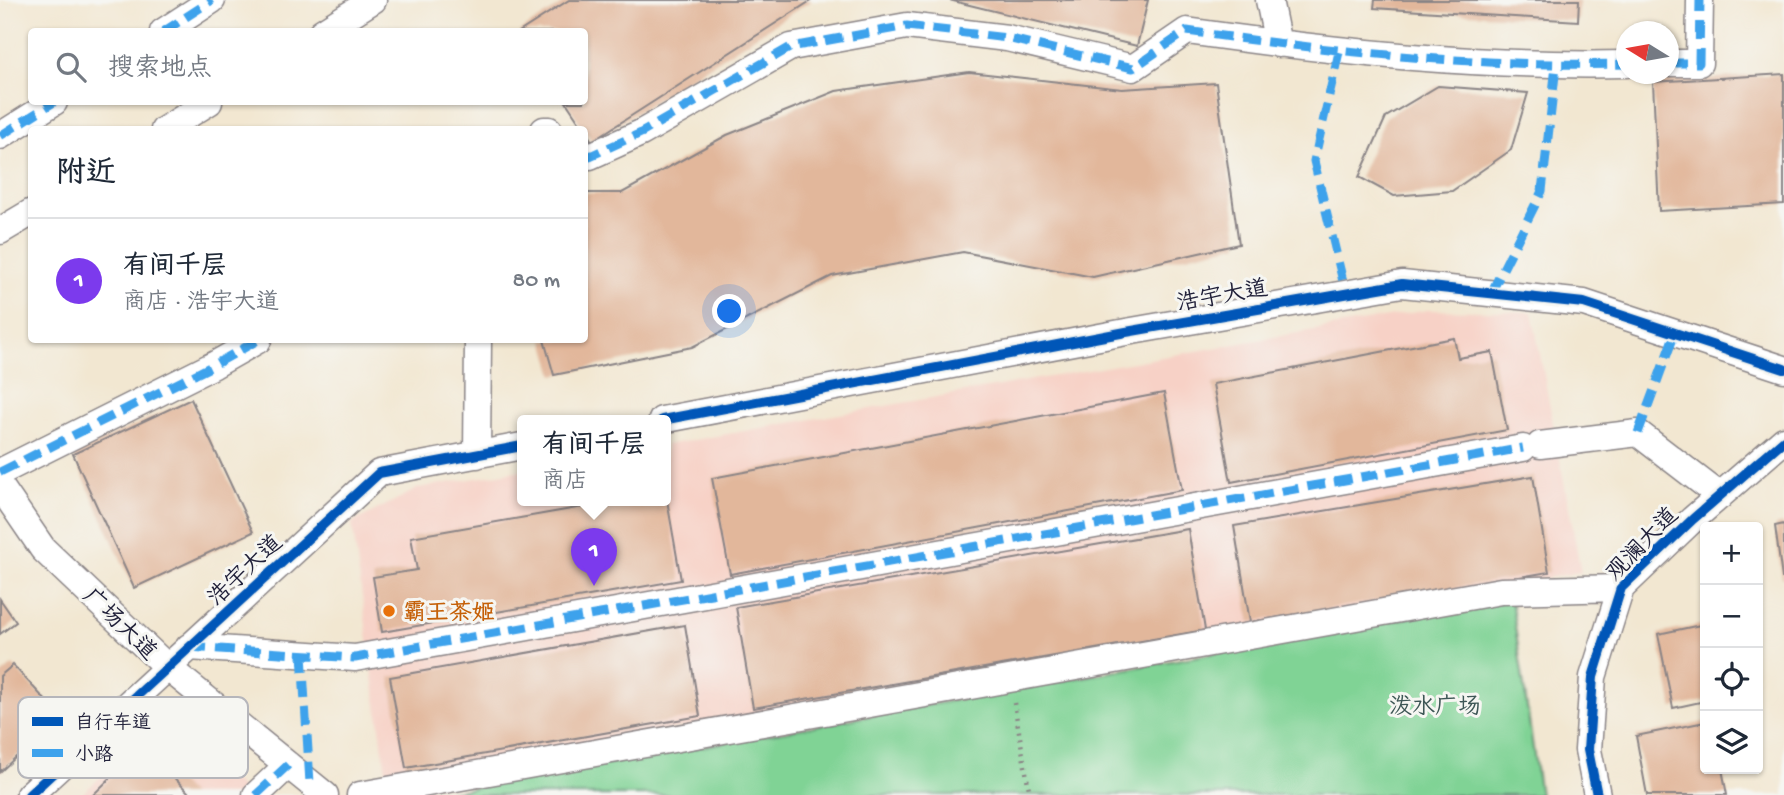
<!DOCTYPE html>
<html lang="zh">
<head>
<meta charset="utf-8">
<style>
	:root { --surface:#fff; --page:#f6f6f7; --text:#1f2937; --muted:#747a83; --line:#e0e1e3; --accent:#7c3aed }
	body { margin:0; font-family:"Gochi Hand","LXGW WenKai TC",sans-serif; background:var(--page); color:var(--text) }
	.controls { position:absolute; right:21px; bottom:21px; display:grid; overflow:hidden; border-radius:7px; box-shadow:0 2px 5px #0004 }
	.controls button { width:63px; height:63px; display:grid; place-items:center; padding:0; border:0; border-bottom:2px solid var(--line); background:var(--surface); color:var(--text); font:35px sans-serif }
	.compass { position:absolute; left:1616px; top:21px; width:63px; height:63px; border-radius:50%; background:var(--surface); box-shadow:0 2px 5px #0004; rotate:281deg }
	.you { position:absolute; left:730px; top:312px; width:24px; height:24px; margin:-18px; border:5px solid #fff; border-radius:50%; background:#1a73e8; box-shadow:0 0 0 10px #1a73e833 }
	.badge { display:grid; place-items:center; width:46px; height:46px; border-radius:50%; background:var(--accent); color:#fff; font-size:23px; font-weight:700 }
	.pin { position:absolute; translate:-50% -58px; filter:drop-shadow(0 2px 4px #0008) }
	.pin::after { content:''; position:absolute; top:37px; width:24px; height:21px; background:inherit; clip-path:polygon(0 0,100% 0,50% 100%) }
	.popup { position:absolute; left:517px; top:415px; width:154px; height:91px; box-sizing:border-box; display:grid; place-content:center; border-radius:7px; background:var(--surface); filter:drop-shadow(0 2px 5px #0005); font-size:23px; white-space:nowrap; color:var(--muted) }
	.popup b { font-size:26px; color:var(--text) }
	.popup::after { content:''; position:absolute; left:50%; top:100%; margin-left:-14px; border:14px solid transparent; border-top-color:var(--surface) }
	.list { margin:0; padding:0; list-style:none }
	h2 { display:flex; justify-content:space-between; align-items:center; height:91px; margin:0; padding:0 28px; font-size:30px }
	h2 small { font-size:23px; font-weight:400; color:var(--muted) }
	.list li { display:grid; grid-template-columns:46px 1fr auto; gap:21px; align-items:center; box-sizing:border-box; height:126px; padding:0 28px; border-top:2px solid var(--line) }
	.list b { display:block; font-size:26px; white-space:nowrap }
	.list p { margin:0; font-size:23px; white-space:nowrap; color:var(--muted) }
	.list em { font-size:23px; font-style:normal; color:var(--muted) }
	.icon { flex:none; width:38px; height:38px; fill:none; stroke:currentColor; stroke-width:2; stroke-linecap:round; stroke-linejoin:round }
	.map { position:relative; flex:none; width:1784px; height:795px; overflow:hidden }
	.search { position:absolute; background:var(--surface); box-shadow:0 2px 5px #0004; left:28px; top:28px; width:560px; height:77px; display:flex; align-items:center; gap:18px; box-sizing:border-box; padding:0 24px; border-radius:7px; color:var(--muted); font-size:26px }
	.panel { position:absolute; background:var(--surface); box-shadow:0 2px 5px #0004; left:28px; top:126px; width:560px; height:217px; border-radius:7px }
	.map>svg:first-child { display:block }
</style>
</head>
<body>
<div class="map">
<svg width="1784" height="795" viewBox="0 0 1784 795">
	<rect width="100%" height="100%" fill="#f6f6f2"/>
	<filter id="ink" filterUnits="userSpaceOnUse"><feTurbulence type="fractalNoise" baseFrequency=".0143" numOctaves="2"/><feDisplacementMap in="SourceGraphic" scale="14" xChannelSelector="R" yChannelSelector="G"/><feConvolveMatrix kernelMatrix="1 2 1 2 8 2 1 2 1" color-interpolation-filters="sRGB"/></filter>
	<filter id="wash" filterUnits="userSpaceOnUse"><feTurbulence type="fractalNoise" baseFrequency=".00686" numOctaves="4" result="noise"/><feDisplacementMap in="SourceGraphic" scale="28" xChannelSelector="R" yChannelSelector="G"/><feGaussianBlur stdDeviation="1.57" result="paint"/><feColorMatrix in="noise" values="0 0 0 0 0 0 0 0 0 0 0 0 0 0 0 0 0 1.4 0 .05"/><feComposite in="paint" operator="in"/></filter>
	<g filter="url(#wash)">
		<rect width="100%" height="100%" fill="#f2e7d1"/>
		<path fill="#f7d1c6" d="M 1428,310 L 1532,312 L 1581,572 L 387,779 L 352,523 L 419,488 L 522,470 L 522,500 L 666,500 L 666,445 Z
			M 163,720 L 250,795 L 81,795 Z"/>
		<path fill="#80d395" stroke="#517a68" stroke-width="2" d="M 1511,599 L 1540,795 L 435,795 Z"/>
		<g id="blocks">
			<path fill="#e2b79b" d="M 569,0 L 812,0 L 592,141 L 566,102 L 584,102 L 584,32 L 519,32 Z
				M 949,0 L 1148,0 L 1137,46 Z
				M 1375,0 L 1579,0 L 1578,21 L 1374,8 Z
				M 969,72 L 1122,89 L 1216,83 L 1239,244 L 1093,277 L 963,252 L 832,276 L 692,347 L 554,375 L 544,340 L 584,340 L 584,193 L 622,193 L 727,135 L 836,91 Z
				M 1784,74 L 1784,204 L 1659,211 L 1653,82 Z
				M 1438,86 L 1528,93 L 1511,150 L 1452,191 L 1394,196 L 1359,177 L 1386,117 Z
				M 1454,338 L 1458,358 L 1492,352 L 1507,430 L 1231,482 L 1213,384 Z
				M 1164,393 L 1182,490 L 730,574 L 712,478 Z
				M 191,399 L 253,532 L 134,588 L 73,454 Z
				M 1533,476 L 1549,572 L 1250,622 L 1234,526 Z
				M 623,500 L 667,500 L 681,580 L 382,632 L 373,577 L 417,570 L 411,537 Z
				M 1784,524 L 1784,578 L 1782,578 L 1775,526 Z
				M 1188,529 L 1205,630 L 753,708 L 736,607 Z
				M 0,599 L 16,622 L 0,634 Z
				M 1705,624 L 1705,701 L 1673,708 L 1658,634 Z
				M 685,625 L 700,716 L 406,768 L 390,677 Z
				M 13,665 L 60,716 L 0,772 L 0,676 Z
				M 1705,722 L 1705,769 L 1722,769 L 1727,795 L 1647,795 L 1636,736 Z
				M 143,746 L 191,795 L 93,795 Z"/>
		</g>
	</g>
	<g filter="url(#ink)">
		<use href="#blocks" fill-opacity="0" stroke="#8a8486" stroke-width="2"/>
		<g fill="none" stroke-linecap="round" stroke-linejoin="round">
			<defs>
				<path id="minor" d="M 1269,0 L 1278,44
					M 163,32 L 212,0
					M 322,32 L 373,0
					M 1668,63 L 1699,63 L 1700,0
					M 164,130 L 209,102
					M 544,130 L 549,130
					M 0,136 L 54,102
					M 584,153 L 590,156 L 641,133 L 791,47 L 907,26 L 1007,38 L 1133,68 L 1187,31 C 1333,52 1479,67 1626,64
					M 0,231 L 32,212
					M 662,420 L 1126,332 L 1402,284 L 1584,303 L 1784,369
					M 1540,445 L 1638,433 L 1720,496
					M 477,455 L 478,340
					M 0,472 L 214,365 L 258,340
					M 0,486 L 43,549 L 167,667 L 325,795
					M 189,647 L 355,658 L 1523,448
					M 29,795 L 379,473 L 522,446
					M 256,795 L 288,765
					M 360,795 L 1501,591 L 1621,588
					M 1597,795 L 1588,750 L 1593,677 L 1621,588 L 1693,519 L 1784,440"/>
			</defs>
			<use href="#minor" stroke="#8a8486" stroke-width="29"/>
			<path stroke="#8a8486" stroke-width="4.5" stroke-dasharray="2 5" stroke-linecap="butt" d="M 1014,703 L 1030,795"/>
			<use href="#minor" stroke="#fff" stroke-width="26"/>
			<path stroke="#3ea2ec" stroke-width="9" stroke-dasharray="18 9" stroke-linecap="butt" d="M 163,32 L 212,0
				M 1339,52 L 1314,161 L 1346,294
				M 1668,63 L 1699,63 L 1700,0
				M 544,130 L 549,130
				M 0,136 L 54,102
				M 584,153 L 590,156 L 641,133 L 791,47 L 907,26 L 1007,38 L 1133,68 L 1187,31 C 1333,52 1479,67 1626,64
				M 1491,293 L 1542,191 L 1556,66
				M 1638,433 L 1675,333
				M 0,472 L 214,365 L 258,340
				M 189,647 L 355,658 L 1523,448
				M 302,654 L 310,783
				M 256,795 L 288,765"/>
			<defs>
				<path id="cycleway" d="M 662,420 L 1126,332 L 1402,284 L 1584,303 L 1784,369
					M 29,795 L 379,473 L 522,446
					M 1597,795 L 1588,750 L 1593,677 L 1621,588 L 1693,519 L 1784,440"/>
			</defs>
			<use href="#cycleway" stroke="#f6f6f2" stroke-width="15"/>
			<use href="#cycleway" stroke="#0057b8" stroke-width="10"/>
		</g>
	</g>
	<circle fill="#e8710a" stroke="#f6f6f2" stroke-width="2.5" cx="389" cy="611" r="7"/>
	<g text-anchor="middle" stroke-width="6" stroke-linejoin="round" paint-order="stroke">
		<g font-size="23" fill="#22223b" stroke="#f6f6f2">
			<text transform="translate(1222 294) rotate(-10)" y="8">浩宇大道</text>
			<text transform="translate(1641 543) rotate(-46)" y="8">观澜大道</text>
			<text transform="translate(244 569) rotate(-43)" y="8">浩宇大道</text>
			<text transform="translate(121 623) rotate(44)" y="8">广场大道</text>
		</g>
		<g font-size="23" font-weight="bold" fill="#c56008" stroke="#f6f6f2" text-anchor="start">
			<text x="403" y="619">霸王茶姬</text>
		</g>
		<g font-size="23" fill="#3e5756" stroke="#f6f6f2">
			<text x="1435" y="713">泼水广场</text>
		</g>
	</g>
	<rect x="18" y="697" width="230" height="81" rx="10" fill="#f6f6f2" stroke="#b6b6bb" stroke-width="2"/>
	<rect x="32" y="717" width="31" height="9" fill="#0057b8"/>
	<rect x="32" y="749" width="31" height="8" fill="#3ea2ec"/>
	<g font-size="19" fill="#22223b">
		<text x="75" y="728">自行车道</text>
		<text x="75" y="760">小路</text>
	</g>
</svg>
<div class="controls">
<button>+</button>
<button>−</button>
<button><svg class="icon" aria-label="locate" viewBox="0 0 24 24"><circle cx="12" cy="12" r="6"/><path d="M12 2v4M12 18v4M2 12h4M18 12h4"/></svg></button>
<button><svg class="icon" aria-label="layers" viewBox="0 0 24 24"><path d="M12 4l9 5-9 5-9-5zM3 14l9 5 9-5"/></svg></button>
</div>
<svg class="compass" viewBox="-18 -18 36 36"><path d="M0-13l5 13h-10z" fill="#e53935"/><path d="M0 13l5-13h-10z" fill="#747a83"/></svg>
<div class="you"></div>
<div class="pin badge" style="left:594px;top:586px">1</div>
<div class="popup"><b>有间千层</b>商店</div>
<div class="search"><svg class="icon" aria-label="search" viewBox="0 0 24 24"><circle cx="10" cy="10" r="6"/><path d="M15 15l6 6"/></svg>搜索地点</div>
<section class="panel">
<h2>附近<small></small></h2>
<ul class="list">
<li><span class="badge">1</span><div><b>有间千层</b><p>商店 · 浩宇大道</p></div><em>80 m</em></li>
</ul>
</section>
</div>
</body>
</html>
